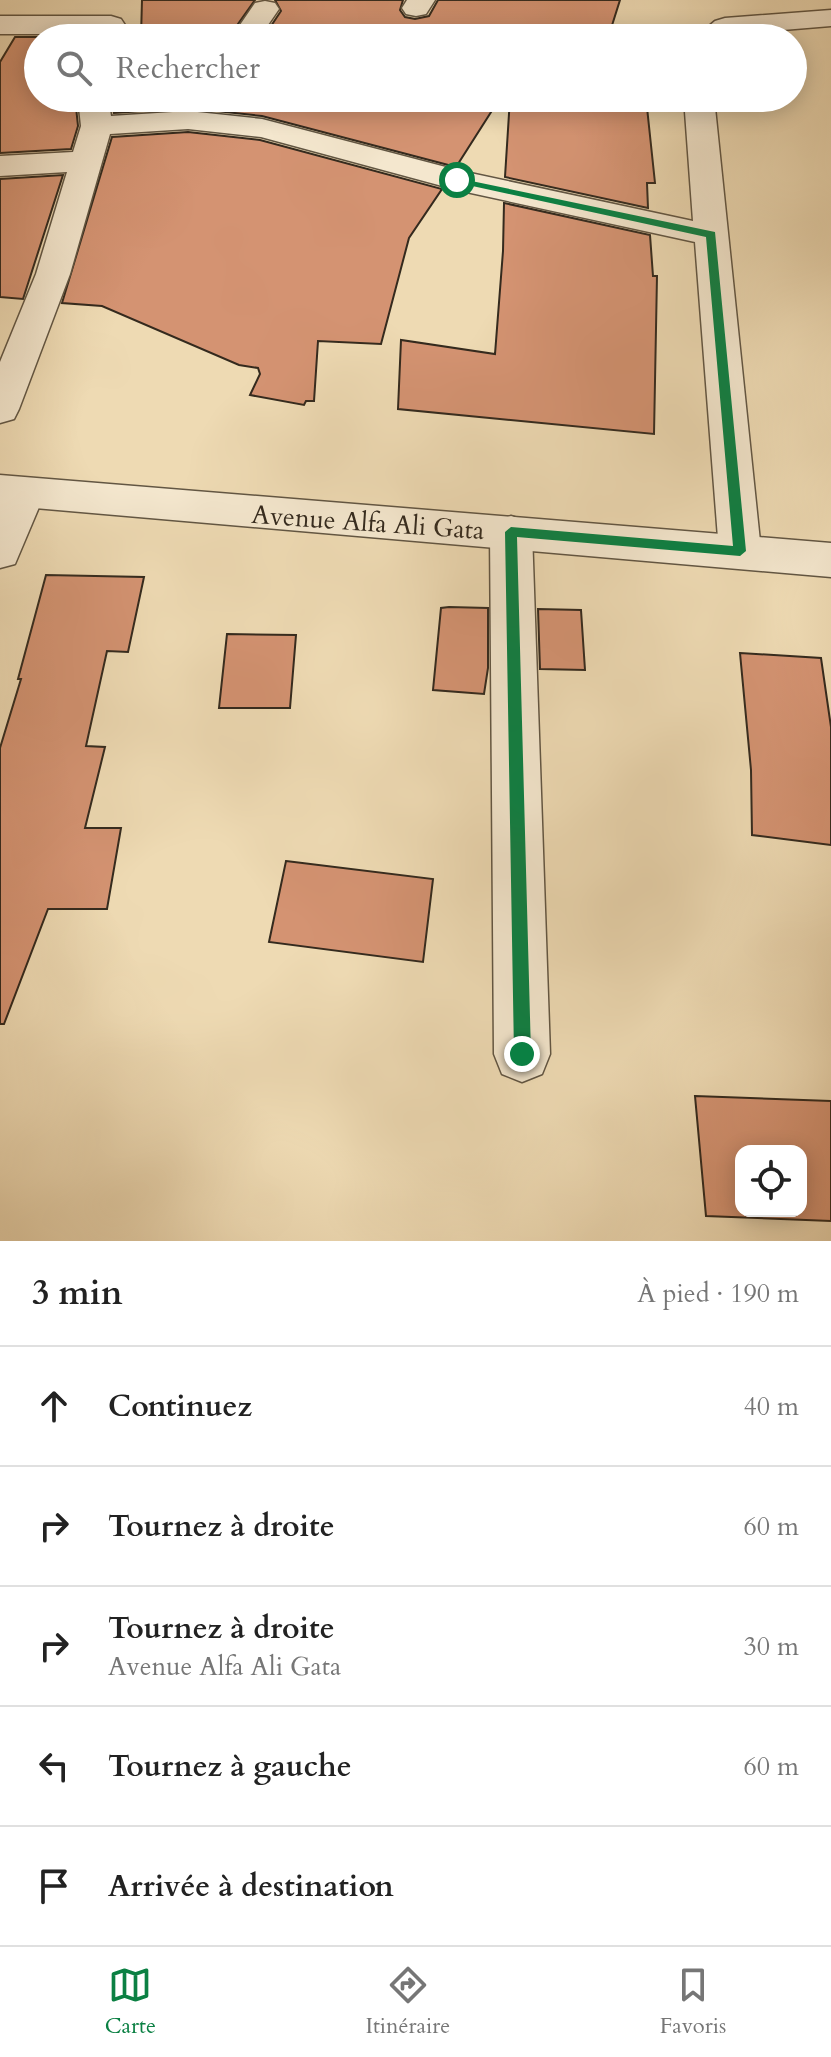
<!DOCTYPE html>
<html lang="fr">
<head>
<meta charset="utf-8">
<style>
	:root { --surface:#fff; --page:#f2f2f2; --text:#222; --muted:#767676; --line:#e0e0e0; --accent:#0b8043 }
	body { margin:0; font-family:Cardo,serif; background:var(--page); color:var(--text) }
	.controls { position:absolute; right:24px; bottom:24px; display:grid; overflow:hidden; border-radius:16px; box-shadow:0 4px 20px #0003 }
	.controls button { width:72px; height:72px; display:grid; place-items:center; padding:0; border:0; border-bottom:2px solid var(--line); background:var(--surface); color:var(--text); font:40px sans-serif }
	.stop { position:absolute; width:24px; height:24px; margin:-18px; border:6px solid #0b8043; border-radius:50%; background:#fff }
	.stop.end { background:#0b8043; border-color:#fff; box-shadow:0 2px 8px #0008 }
	.list { margin:0; padding:0; list-style:none }
	h2 { display:flex; justify-content:space-between; align-items:center; height:104px; margin:0; padding:0 32px; font-size:34px }
	h2 small { font-size:26px; font-weight:400; color:var(--muted) }
	.list li { display:grid; grid-template-columns:52px 1fr auto; gap:24px; align-items:center; box-sizing:border-box; height:120px; padding:0 32px; border-top:2px solid var(--line) }
	.list b { display:block; font-size:30px; white-space:nowrap }
	.list p { margin:0; font-size:26px; white-space:nowrap; color:var(--muted) }
	.list em { font-size:26px; font-style:normal; color:var(--muted) }
	.icon { flex:none; width:44px; height:44px; fill:none; stroke:currentColor; stroke-width:2; stroke-linecap:round; stroke-linejoin:round }
	.map { position:relative; flex:none; width:831px; height:1241px; overflow:hidden }
	.search { position:absolute; background:var(--surface); box-shadow:0 4px 20px #0003; left:24px; right:24px; top:24px; height:88px; display:flex; align-items:center; gap:20px; box-sizing:border-box; padding:0 28px; border-radius:44px; color:var(--muted); font-size:30px }
	.sheet { height:704px; background:var(--surface) }
	nav { display:flex; justify-content:space-around; align-items:center; box-sizing:border-box; height:112px; border-top:2px solid var(--line); background:var(--surface); font-size:22px; color:var(--muted) }
	nav a { display:grid; justify-items:center; gap:4px }
	nav .on { color:var(--accent) }
	.map>svg:first-child { display:block }
</style>
</head>
<body>
<div class="map">
<svg width="831" height="1241" viewBox="0 0 831 1241">
	<rect width="100%" height="100%" fill="#eedab3"/>
	<filter id="stains"><feTurbulence type="fractalNoise" baseFrequency=".0025" numOctaves="4"/><feColorMatrix values="0 0 0 0 .2 0 0 0 0 .09 0 0 0 0 .02 0 0 0 .5 -.17"/></filter>
	<radialGradient id="worn" r=".72"><stop offset=".6" stop-color="#630" stop-opacity="0"/><stop offset="1" stop-color="#630" stop-opacity=".3"/></radialGradient>
	<path fill="#d49372" stroke="#342a1e" stroke-width="2" fill-rule="evenodd" d="M 142,0 L 255,0 L 228,38 L 38,38 L 38,98 L 75,98 L 78,126 L 71,149 L 0,153 L 0,62 L 15,37 L 141,37 Z
		M 275,0 L 403,0 L 400,10 L 405,17 L 415,19 L 429,16 L 438,0 L 620,0 L 608,38 L 263,38 L 281,11 Z
		M 111,98 L 500,98 L 456,167 L 262,116 L 188,108 L 114,113 Z
		M 510,98 L 646,98 L 655,183 L 647,183 L 648,208 L 505,177 Z
		M 188,132 L 260,140 L 442,189 L 409,238 L 381,344 L 318,341 L 314,401 L 306,401 L 304,405 L 250,395 L 260,374 L 258,368 L 239,365 L 102,306 L 62,303 L 112,137 Z
		M 63,175 L 23,299 L 0,297 L 0,179 Z
		M 504,203 L 650,235 L 653,276 L 657,276 L 654,434 L 398,409 L 401,340 L 495,354 L 503,251 Z
		M 46,575 L 144,577 L 128,652 L 107,651 L 86,746 L 105,747 L 85,828 L 121,828 L 107,909 L 48,909 L 4,1024 L 0,1024 L 0,748 L 21,679 L 18,679 Z
		M 449,607 L 488,608 L 488,668 L 484,694 L 433,690 L 441,608 Z
		M 538,609 L 581,610 L 585,670 L 540,669 Z
		M 227,634 L 296,635 L 290,708 L 219,708 Z
		M 740,653 L 821,658 L 831,727 L 831,845 L 752,835 L 751,770 Z
		M 286,861 L 433,879 L 423,962 L 269,942 Z
		M 695,1096 L 831,1101 L 831,1221 L 706,1216 ZM 741,1151 L 801,1151 L 801,1211 L 741,1211 Z"/>
	<g fill="none" stroke-linecap="round" stroke-linejoin="round">
		<defs>
			<path id="minor" d="M 407,0 L 435,0 L 426,14 L 416,16 L 406,14 L 402,8 Z
				M 265,1 L 275,3 L 279,9 L 259,38 L 231,38 L 255,3 Z
				M 831,10 L 831,26 L 735,34 L 728,38 L 695,38 L 715,21 L 725,18 Z
				M 0,16 L 111,16 L 121,19 L 125,25 L 121,31 L 111,34 L 0,34 Z
				M 78,98 L 108,98 L 111,116 L 188,111 L 262,119 L 461,171 L 693,221 L 684,98 L 714,98 L 761,551 L 755,563 L 740,567 L 725,563 L 719,551 L 695,242 L 457,190 L 261,137 L 188,129 L 110,134 L 70,274 L 19,409 L 14,419 L 0,423 L 0,362 L 36,274 L 67,172 L 0,176 L 0,156 L 73,152 L 81,126 Z
				M 25,478 L 39,482 L 45,493 L 15,564 L 0,568 L 0,504 L 11,482 Z
				M 511,516 L 526,521 L 532,532 L 550,1054 L 542,1074 L 522,1082 L 502,1074 L 494,1054 L 490,532 L 496,521 Z"/>
			<path id="tertiary" d="M 0,475 L 831,543 L 831,577 L 0,505 Z"/>
		</defs>
		<use href="#minor" stroke="#625643" stroke-width="3"/>
		<use href="#tertiary" stroke="#625643" stroke-width="3"/>
		<use href="#minor" fill="#f4e7ce" fill-rule="evenodd"/>
		<use href="#tertiary" fill="#f4e7ce" fill-rule="evenodd"/>
	</g>
	<path fill="#0b8043" d="M 457,178 L 715,232 L 746,551 L 740,556 L 517,537 L 531,1054 L 522,1062 L 514,1054 L 505,532 L 511,527 L 733,546 L 706,237 L 454,182 Z"/>
	<g text-anchor="middle" stroke-width="6" stroke-linejoin="round" paint-order="stroke">
		<g font-size="26" fill="#342a1e" stroke="#f4e7ce">
			<text transform="translate(368 522) rotate(4)" y="9">Avenue Alfa Ali Gata</text>
		</g>
	</g>
	<rect width="100%" height="100%" filter="url(#stains)"/>
	<rect width="100%" height="100%" fill="url(#worn)"/>
</svg>
<div class="controls">
<button><svg class="icon" aria-label="locate" viewBox="0 0 24 24"><circle cx="12" cy="12" r="6"/><path d="M12 2v4M12 18v4M2 12h4M18 12h4"/></svg></button>
</div>
<div class="stop" style="left:457px;top:180px"></div>
<div class="stop end" style="left:522px;top:1054px"></div>
<div class="search"><svg class="icon" aria-label="search" viewBox="0 0 24 24"><circle cx="10" cy="10" r="6"/><path d="M15 15l6 6"/></svg>Rechercher</div>
</div>
<section class="sheet">
<h2>3 min<small>À pied · 190 m</small></h2>
<ul class="list">
<li><svg class="icon" aria-label="ahead" viewBox="0 0 24 24"><path d="M12 20V5M6 11l6-6 6 6"/></svg><div><b>Continuez</b></div><em>40 m</em></li>
<li><svg class="icon" aria-label="right" viewBox="0 0 24 24"><path d="M7 20v-9h11M14 6l5 5-5 5"/></svg><div><b>Tournez à droite</b></div><em>60 m</em></li>
<li><svg class="icon" aria-label="right" viewBox="0 0 24 24"><path d="M7 20v-9h11M14 6l5 5-5 5"/></svg><div><b>Tournez à droite</b><p>Avenue Alfa Ali Gata</p></div><em>30 m</em></li>
<li><svg class="icon" aria-label="left" viewBox="0 0 24 24"><path d="M17 20v-9H6M10 6l-5 5 5 5"/></svg><div><b>Tournez à gauche</b></div><em>60 m</em></li>
<li><svg class="icon" aria-label="arrive" viewBox="0 0 24 24"><path d="M6 21V4h12l-3 4 3 4H6"/></svg><div><b>Arrivée à destination</b></div></li>
</ul>
</section>
<nav>
<a class="on"><svg class="icon" aria-label="map" viewBox="0 0 24 24"><path d="M3 6l6-2 6 2 6-2v14l-6 2-6-2-6 2zM9 4v14M15 6v14"/></svg>Carte</a>
<a><svg class="icon" aria-label="directions" viewBox="0 0 24 24"><path d="M12 3l9 9-9 9-9-9zM9 14v-3h6M13 9l2 2-2 2"/></svg>Itinéraire</a>
<a><svg class="icon" aria-label="saved" viewBox="0 0 24 24"><path d="M7 4h10v16l-5-4-5 4z"/></svg>Favoris</a>
</nav>
</body>
</html>
